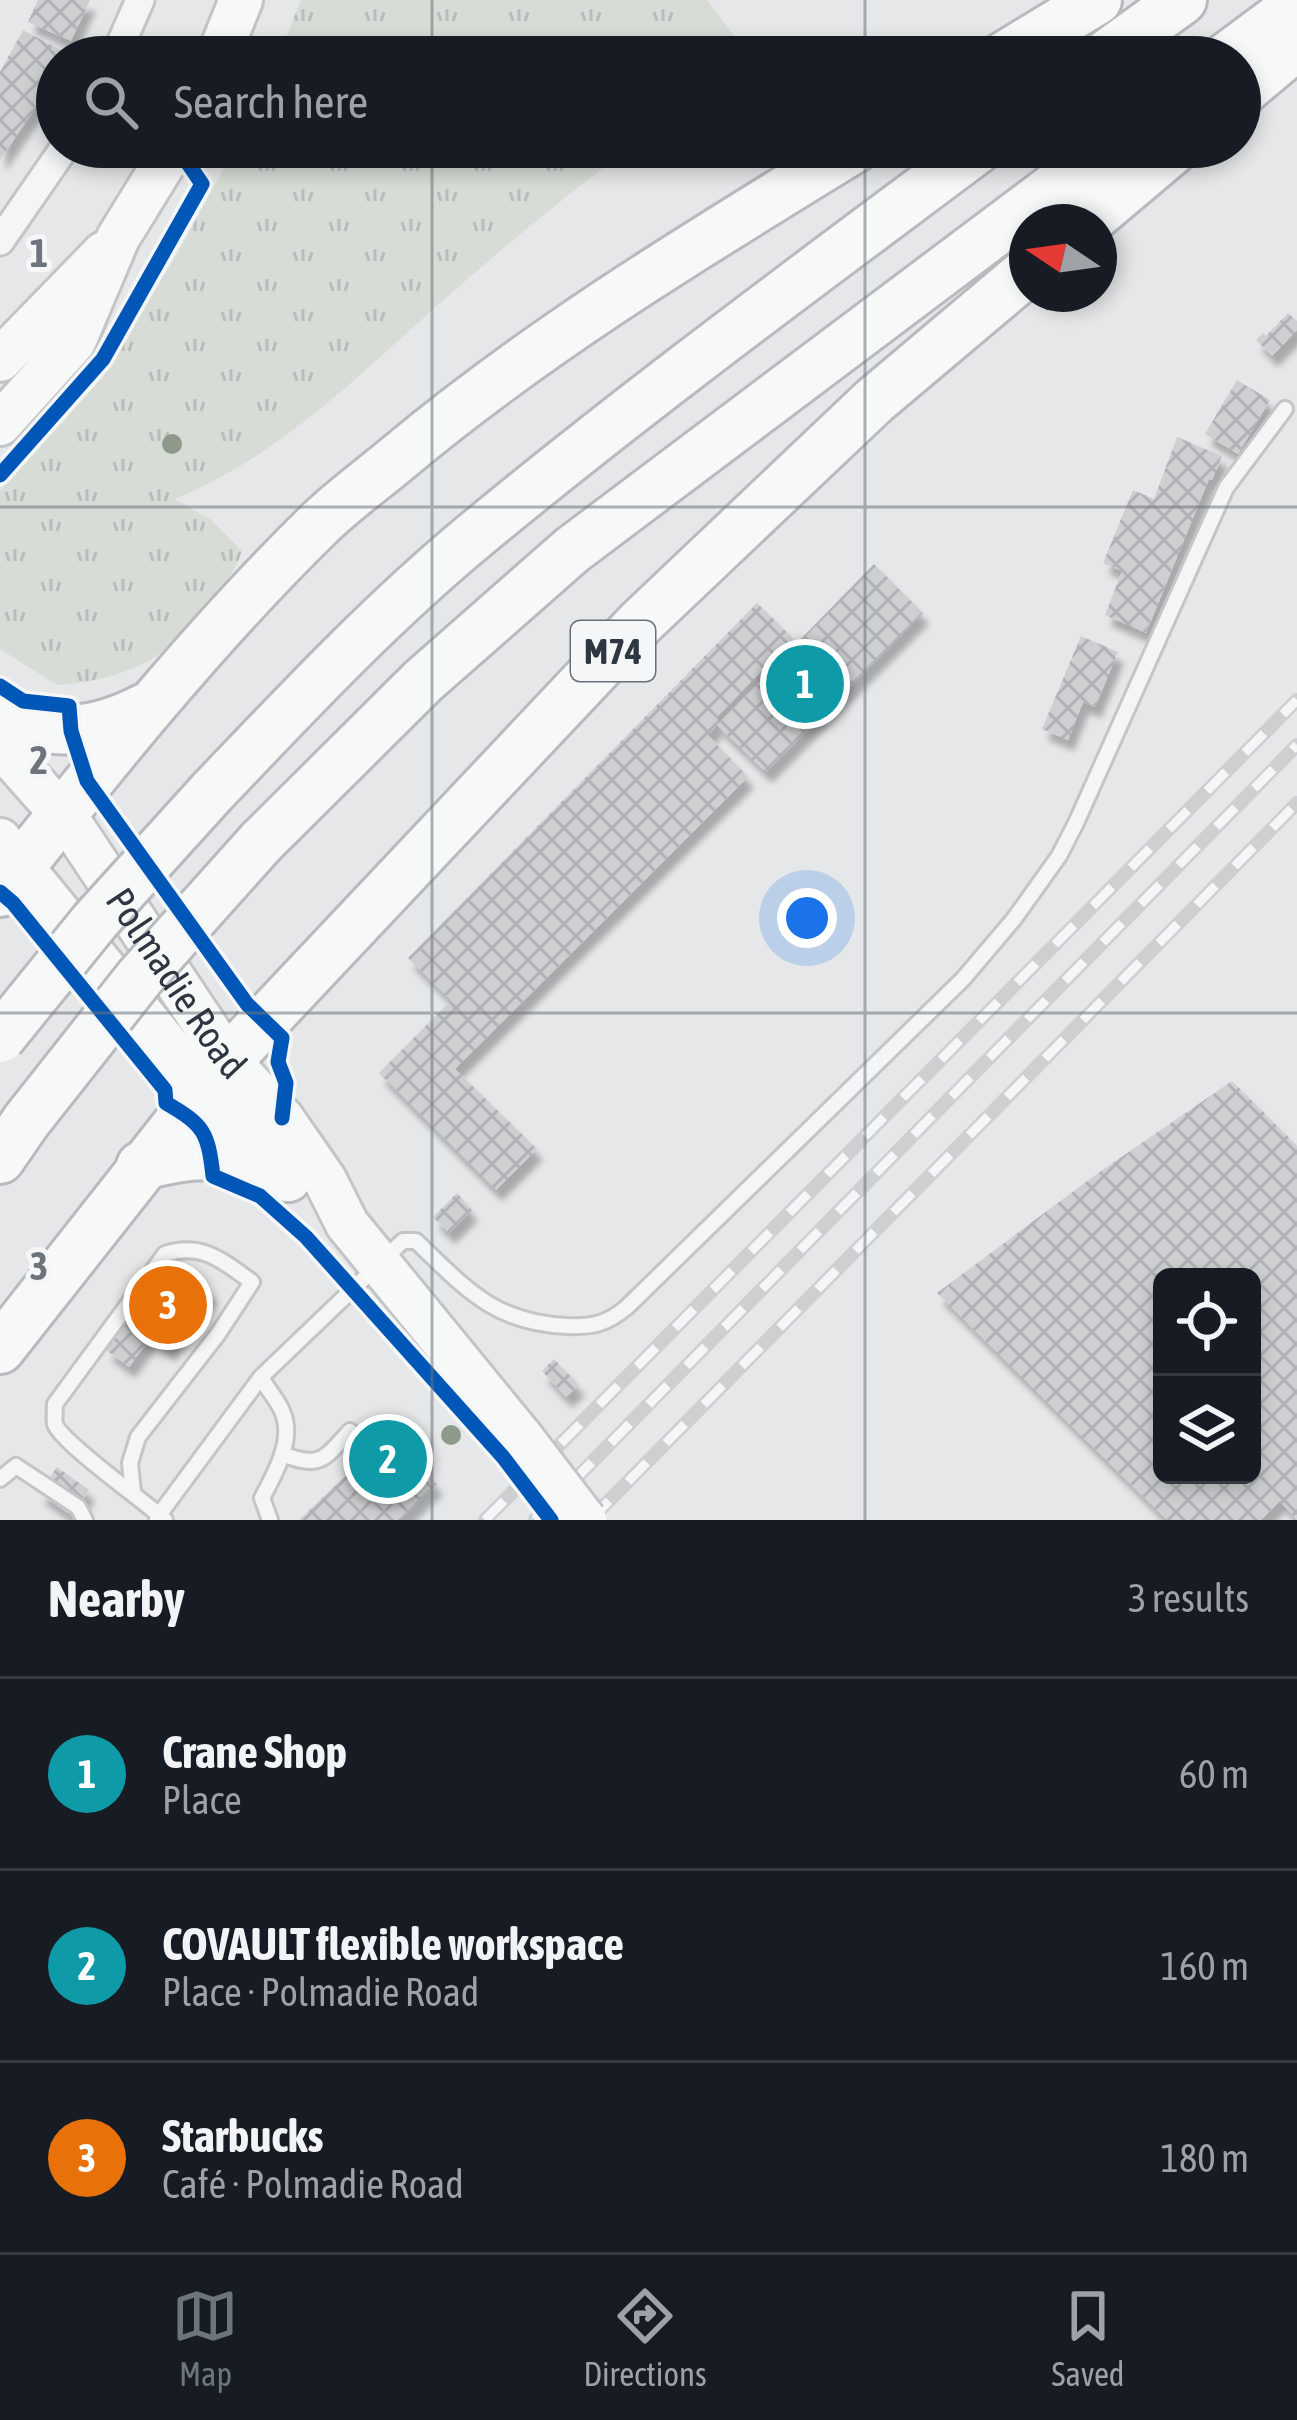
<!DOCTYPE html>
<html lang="en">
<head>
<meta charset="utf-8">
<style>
	:root { --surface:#171b24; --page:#242831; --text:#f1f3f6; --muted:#9ea1a6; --line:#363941; --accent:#6d747c }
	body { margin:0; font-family:"Asap Condensed",sans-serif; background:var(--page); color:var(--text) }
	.controls { position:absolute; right:36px; bottom:36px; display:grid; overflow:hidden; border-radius:18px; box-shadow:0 6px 18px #0003 }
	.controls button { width:108px; height:108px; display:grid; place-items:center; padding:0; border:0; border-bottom:3px solid var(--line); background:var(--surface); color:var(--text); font:60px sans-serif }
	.compass { position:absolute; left:1009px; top:204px; width:108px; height:108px; border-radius:50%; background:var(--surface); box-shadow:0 6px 18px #0003; rotate:283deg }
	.you { position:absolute; left:807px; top:918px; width:42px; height:42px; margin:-30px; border:9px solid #fff; border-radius:50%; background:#1a73e8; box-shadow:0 0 0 18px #1a73e833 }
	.badge { display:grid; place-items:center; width:78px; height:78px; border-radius:50%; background:var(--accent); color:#fff; font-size:39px; font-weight:700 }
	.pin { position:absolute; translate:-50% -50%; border:6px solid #fff; box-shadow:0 3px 12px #0006 }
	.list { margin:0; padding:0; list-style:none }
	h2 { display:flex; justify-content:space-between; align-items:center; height:156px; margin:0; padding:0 48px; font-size:51px }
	h2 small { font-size:39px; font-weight:400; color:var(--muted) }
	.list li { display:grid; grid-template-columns:78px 1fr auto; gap:36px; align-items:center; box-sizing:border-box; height:192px; padding:0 48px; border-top:3px solid var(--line) }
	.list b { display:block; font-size:45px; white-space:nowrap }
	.list p { margin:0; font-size:39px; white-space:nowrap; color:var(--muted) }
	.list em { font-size:39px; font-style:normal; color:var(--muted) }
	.icon { flex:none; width:66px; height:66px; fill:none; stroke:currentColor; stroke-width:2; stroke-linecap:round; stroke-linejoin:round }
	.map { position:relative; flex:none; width:1297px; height:1520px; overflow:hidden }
	.search { position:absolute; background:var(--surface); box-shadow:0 6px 18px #0003; left:36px; right:36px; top:36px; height:132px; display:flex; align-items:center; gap:30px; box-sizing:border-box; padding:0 42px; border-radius:66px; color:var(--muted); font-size:45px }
	.sheet { height:732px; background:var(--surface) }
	nav { display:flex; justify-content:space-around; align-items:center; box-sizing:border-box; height:168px; border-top:3px solid var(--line); background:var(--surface); font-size:33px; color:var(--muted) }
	nav a { display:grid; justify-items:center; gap:6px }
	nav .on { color:var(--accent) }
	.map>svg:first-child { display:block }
</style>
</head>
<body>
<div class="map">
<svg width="1297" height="1520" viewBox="0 0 1297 1520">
	<defs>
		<pattern id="grass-tufts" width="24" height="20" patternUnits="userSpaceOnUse" patternTransform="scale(3)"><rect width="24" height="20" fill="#d7dcd6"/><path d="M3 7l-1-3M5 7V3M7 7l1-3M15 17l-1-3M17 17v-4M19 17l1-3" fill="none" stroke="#b9bdb9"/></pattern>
		<pattern id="building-cross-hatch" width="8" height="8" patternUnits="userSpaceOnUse" patternTransform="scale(3)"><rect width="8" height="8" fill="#cecfd1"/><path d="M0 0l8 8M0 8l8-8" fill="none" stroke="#b1b2b5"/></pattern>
		<filter id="shadow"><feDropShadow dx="6" dy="11" stdDeviation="3" flood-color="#0004"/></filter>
	</defs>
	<rect width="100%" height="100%" fill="#e5e7e9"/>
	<path fill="url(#grass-tufts)" d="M 301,0 L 707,0 L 751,57 L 278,57 Z
		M 235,147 L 631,147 C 564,197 501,249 439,304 C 356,378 278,457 174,499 L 210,519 L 242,551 C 233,582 178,643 150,660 C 124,675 86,684 57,685 L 0,649 L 0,491 L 103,377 L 180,249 Z"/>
	<path fill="url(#building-cross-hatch)" fill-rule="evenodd" filter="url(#shadow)" d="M 38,0 L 90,0 L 71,41 L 28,22 Z
		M 23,30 L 65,52 L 57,57 L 57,67 L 32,113 L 0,160 L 0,72 Z
		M 1288,313 L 1297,321 L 1297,330 L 1272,356 L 1256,340 L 1263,333 L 1266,336 Z
		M 1237,380 L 1270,400 L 1238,454 L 1205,434 Z
		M 1177,437 L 1222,456 L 1212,480 L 1209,479 L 1146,633 L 1105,615 L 1122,571 L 1103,563 L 1133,490 L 1154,499 Z
		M 874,564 L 923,613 L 766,772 L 717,725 L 708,735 L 748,777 L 455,1069 L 537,1149 L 496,1190 L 379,1073 L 451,1000 L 408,958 L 757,603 L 793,638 L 718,716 L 717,725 Z
		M 1081,636 L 1118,652 L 1095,707 L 1083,702 L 1068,740 L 1042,729 Z
		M 1232,1081 L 1297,1146 L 1297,1520 L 1280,1501 L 1261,1520 L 1167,1520 L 937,1293 L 1094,1176 ZM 1162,1277 L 1252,1277 L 1252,1475 L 1162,1475 Z
		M 457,1193 L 472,1210 L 449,1233 L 433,1217 Z
		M 167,1260 L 211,1291 L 169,1350 L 151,1337 L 129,1367 L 106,1350 Z
		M 554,1359 L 579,1385 L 566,1397 L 542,1371 Z
		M 389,1434 L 437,1484 L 400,1520 L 299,1520 Z
		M 57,1467 L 89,1490 L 72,1516 L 39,1493 Z"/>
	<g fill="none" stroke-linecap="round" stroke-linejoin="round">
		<defs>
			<path id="service" d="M 261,1377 C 267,1389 277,1399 282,1411 C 295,1439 275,1473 262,1498 L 270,1520
				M 282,1454 C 321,1469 324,1459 350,1431
				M 0,1479 L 16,1466 L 78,1507 L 85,1520
				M 133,1492 L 130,1463 L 138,1437 L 218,1334 L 252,1282 C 223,1261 202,1242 165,1254 L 55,1404 C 55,1407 54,1421 55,1424 C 61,1442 140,1498 159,1515 L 157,1519
				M 165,1520 L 159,1515 L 261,1377 L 403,1241 L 416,1241 C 465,1288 494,1323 567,1326 C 592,1327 607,1324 627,1307 L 963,979 L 1014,919 L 1059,856 L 1076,823 L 1226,488 L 1285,409"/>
			<path id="minor" d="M 115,57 L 140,0
				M 0,241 L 65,147"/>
			<g id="primary">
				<path d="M 218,57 L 241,0"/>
				<path d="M 0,360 L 104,253"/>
				<path d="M 0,424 L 74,342 L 118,238 L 174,147"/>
				<path id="s1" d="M 0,745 L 72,826 L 228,1060 L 282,1118 L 325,1180 L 347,1224 L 522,1438"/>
				<path d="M 0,840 L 204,1090 L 289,1180"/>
			</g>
			<path id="motorway" d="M 1003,57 L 1097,0
				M 1103,57 L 1182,0
				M 1227,57 L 1297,5
				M 1240,93 L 1297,45
				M 1087,222 L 1176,147
				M 0,718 C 57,734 91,736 145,708
				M 211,793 C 295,705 379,615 473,537 C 637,401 809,275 980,147
				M 261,842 L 423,681 L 572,550 L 1108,147
				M 0,892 C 102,764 204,636 321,522 C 345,499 373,479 398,458 C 540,339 698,244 856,147
				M 0,1159 L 27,1120
				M 141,1166 C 200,1149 231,1152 287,1177
				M 0,1349 L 228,1060 L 640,623 L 874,401 L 1027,272"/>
		</defs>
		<use href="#service" stroke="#c3c5c7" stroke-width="20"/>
		<use href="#minor" stroke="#c3c5c7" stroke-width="33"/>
		<use href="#primary" stroke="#c2c4c6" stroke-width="48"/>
		<use href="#motorway" stroke="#b8babe" stroke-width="54"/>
		<use href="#service" stroke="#f4f5f6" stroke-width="14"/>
		<use href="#minor" stroke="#f4f5f6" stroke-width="27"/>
		<use href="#primary" stroke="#f7f8f8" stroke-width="42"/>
		<use href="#motorway" stroke="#f7f8f8" stroke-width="48"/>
		<defs>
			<path id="rail" d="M 485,1520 L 1297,700
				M 535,1520 L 1297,745
				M 590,1520 L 1297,803"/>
		</defs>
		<use href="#rail" stroke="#cdcfd1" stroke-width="14"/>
		<use href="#rail" stroke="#f4f6f8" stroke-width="9" stroke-dasharray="27" stroke-linecap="butt"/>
		<defs>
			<path id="primary-bridge" d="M 522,1438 L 585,1520"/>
			<path id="motorway-bridge" d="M 0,1038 L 95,921 L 211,793
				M 27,1120 L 140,977 L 261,842"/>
		</defs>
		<use href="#primary-bridge" stroke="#c2c4c6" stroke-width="48" stroke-linecap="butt"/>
		<use href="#motorway-bridge" stroke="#b8babe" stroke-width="54" stroke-linecap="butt"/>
		<use href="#primary-bridge" stroke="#f7f8f8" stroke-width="42"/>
		<use href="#motorway-bridge" stroke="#f7f8f8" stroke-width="48"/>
		<defs>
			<path id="cycleway" d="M 0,475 L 103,359 L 202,184 L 177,147
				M 0,686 L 23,701 L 69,706 L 71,731 L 87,781 L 247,1004 L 282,1038 L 278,1062 L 286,1083 L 282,1118
				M 0,892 L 13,903 L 165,1090 L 166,1103 C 204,1125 208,1132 213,1176 L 260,1196 L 306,1237 L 503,1457 L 551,1520"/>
		</defs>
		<use href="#cycleway" stroke="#f4f6f8" stroke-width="22"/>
		<use href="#cycleway" stroke="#0057b8" stroke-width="15"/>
	</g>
	<g fill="#8d9a8a">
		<circle cx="172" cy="444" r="10"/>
		<circle cx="451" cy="1435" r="10"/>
	</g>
	<path fill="none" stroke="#6d747c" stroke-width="3" stroke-opacity="0.55" d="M 432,0 L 432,57M 865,0 L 865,57M 432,147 L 432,1520M 865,147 L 865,1520M 0,507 L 1297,507M 0,1013 L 1297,1013"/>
	<g text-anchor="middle" stroke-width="10" stroke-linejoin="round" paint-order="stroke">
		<rect fill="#f4f6f8" stroke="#697078" stroke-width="3" x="571" y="621" width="84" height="60" rx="9"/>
		<g font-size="36" font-weight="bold" fill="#2d3641">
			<text x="613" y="664">M74</text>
		</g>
		<g font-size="39" fill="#2d3641" stroke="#f4f6f8">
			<text dy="14" stroke="none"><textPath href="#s1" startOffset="297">Polmadie Road</textPath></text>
		</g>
	</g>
	<g font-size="39" text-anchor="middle" font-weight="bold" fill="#6d747c" stroke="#f4f6f8" stroke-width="10" stroke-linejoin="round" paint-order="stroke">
		<text x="39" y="267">1</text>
		<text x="39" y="774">2</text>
		<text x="39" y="1280">3</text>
	</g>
</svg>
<div class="controls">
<button><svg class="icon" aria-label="locate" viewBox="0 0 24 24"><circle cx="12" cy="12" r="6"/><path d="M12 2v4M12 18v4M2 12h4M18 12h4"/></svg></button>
<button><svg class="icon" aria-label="layers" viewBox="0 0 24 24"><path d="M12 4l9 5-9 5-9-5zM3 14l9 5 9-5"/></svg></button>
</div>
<svg class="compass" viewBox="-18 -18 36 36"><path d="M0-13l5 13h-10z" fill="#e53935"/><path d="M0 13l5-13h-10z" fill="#9ea1a6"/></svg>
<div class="you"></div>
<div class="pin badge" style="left:805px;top:684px;background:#0f9aa8">1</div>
<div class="pin badge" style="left:388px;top:1459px;background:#0f9aa8">2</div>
<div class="pin badge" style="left:168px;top:1305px;background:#e8710a">3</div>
<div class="search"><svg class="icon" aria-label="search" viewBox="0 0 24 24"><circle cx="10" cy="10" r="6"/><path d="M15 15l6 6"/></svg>Search here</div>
</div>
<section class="sheet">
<h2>Nearby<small>3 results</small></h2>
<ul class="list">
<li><span class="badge" style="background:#0f9aa8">1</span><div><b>Crane Shop</b><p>Place</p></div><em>60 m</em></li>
<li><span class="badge" style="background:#0f9aa8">2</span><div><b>COVAULT flexible workspace</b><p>Place · Polmadie Road</p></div><em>160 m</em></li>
<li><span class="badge" style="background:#e8710a">3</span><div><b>Starbucks</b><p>Café · Polmadie Road</p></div><em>180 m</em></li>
</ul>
</section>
<nav>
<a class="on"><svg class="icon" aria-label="map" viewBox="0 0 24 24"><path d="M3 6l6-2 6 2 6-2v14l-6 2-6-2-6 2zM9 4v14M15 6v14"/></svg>Map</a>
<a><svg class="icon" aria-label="directions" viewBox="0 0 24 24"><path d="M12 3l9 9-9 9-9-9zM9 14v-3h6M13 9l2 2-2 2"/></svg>Directions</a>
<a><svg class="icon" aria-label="saved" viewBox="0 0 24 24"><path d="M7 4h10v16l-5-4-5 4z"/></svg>Saved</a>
</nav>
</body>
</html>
